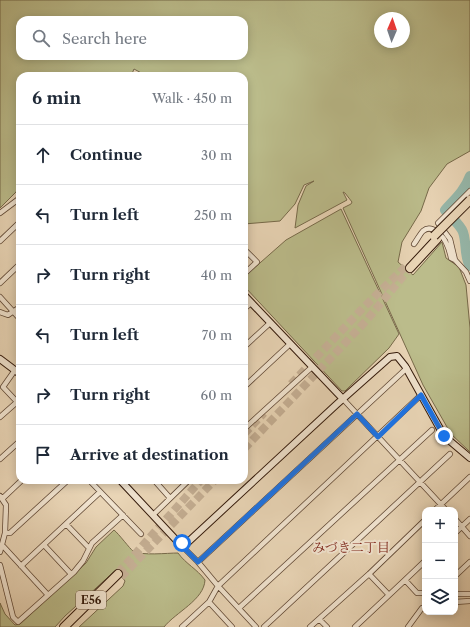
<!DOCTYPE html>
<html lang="en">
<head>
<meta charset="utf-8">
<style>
	:root { --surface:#fff; --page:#f6f6f7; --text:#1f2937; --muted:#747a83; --line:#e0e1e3 }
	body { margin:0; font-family:"Libre Caslon Text","Noto Serif JP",serif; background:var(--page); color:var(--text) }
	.controls { position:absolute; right:12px; bottom:12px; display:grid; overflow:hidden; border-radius:8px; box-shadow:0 2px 10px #0003 }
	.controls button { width:36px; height:36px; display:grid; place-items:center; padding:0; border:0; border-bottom:1px solid var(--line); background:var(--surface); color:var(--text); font:20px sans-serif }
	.compass { position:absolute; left:374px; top:12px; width:36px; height:36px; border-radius:50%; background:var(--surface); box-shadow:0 2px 10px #0003; rotate:2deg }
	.stop { position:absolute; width:12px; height:12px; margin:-9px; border:3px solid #1a73e8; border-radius:50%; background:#fff }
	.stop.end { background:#1a73e8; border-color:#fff; box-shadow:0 1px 4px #0008 }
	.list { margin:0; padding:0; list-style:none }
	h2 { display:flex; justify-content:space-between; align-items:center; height:52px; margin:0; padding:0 16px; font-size:17px }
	h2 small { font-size:13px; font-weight:400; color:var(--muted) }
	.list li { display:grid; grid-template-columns:26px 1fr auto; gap:12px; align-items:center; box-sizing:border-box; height:60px; padding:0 16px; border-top:1px solid var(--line) }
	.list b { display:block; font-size:15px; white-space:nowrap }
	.list em { font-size:13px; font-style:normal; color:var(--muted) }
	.icon { flex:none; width:22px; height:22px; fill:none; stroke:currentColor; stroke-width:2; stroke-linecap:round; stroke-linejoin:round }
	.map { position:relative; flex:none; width:470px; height:627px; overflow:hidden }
	.search { position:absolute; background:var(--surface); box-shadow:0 2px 10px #0003; left:16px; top:16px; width:232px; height:44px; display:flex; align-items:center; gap:10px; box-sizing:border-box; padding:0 14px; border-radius:12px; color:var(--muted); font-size:15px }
	.panel { position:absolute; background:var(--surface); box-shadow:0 2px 10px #0003; left:16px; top:72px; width:232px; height:412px; border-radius:12px }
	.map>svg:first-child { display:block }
</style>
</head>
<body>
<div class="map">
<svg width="470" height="627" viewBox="0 0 470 627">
	<rect width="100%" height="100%" fill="#e9d5b6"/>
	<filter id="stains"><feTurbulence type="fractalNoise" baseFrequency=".005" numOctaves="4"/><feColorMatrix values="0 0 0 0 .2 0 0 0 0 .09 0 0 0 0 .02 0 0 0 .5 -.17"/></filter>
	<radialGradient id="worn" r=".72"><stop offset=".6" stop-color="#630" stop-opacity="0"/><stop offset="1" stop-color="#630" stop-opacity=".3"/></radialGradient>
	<path fill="#bbbc8b" stroke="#776a4a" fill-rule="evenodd" d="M 0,0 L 470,0 L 470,151 L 447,164 L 429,188 L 421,211 L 402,242 L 398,262 L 413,275 L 442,242 L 446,258 L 459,267 L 466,285 L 470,328 L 470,452 L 451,434 L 423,385 L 343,208 L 351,204 L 352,202 L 345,193 L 343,192 L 347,200 L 295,228 L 298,205 L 306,186 L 314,181 L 304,185 L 295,204 L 280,221 L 244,224 L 244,76 L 147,76 L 134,69 L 131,76 L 20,76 L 20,185 L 16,192 L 0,208 ZM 380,18 L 404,18 L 404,42 L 380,42 ZM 20,20 L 244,20 L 244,56 L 20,56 Z
		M 341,209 L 399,334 L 389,348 L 345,391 L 342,391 L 244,286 L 244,277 L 286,240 Z
		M 114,530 C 119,534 130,549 133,551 C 142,556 167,553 178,553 C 186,564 197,569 205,580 C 204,600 176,612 164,627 L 79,627 L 123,586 L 125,581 L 116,570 L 65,616 L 55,627 L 0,627 L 0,603 L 5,614 L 15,625 L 20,624 L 86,563 L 96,547 Z"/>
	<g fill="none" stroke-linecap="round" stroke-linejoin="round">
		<path stroke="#97b9ac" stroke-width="10" d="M 470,176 C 465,190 455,199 445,210 C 450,217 460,224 463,232 C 467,243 464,257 470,266"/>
		<path stroke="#c5af94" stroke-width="8" stroke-dasharray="8 4" stroke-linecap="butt" d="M 291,384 L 361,310 L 407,265
			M 244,434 L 264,413
			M 244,449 L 366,321 L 410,268
			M 118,573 L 201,480
			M 121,577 L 215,480"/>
		<defs>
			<path id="street" d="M 470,191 L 438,223 L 450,239 L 455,260 L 466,272 L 470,281
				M 0,213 L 20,198
				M 0,241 L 20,222
				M 414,244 C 417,240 420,234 423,231 C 432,223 444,237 447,245 C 449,249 450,253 451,258 L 455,260
				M 244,249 L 257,262 L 244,274
				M 0,283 L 20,264
				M 0,297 L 20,319
				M 244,309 L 251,303
				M 0,312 L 8,315 L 20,307
				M 244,347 L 270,323
				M 15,370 L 3,387 L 20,405
				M 244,387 L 290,344
				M 343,399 L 446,510
				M 0,417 L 17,402
				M 244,429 L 312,367
				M 0,459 L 20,441
				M 89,480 L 141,534
				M 154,480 L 170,498
				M 0,496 L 6,505 L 5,533 L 0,552
				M 2,499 L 22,480
				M 435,510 L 470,477
				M 153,515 L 189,480
				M 455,519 L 470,536
				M 66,524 L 89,548
				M 5,533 L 10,533 L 68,480
				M 455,533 L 470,519
				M 182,543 L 183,547 L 198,562 L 218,586 L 209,602 L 182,627
				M 2,545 L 48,595
				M 44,545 L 71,574
				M 198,562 L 407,368
				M 0,565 L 13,617 L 18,622 L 74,572 L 83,561 L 92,543 L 123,515
				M 21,566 L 100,492
				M 369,574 L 389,595
				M 455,576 L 470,562
				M 405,580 L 425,561
				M 455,594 L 470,594
				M 209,602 L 232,627
				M 455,602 L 470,601
				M 239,608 L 432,430
				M 319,619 L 327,627
				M 256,627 L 218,586 L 421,395
				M 264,627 L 450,454
				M 310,627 L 369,574 L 425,520
				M 355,627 L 405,580 L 417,593 L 425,593
				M 408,627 L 422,608 L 425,608"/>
			<path id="secondary" d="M 244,295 L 343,399
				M 0,359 L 20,374
				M 120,480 L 178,542 L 187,543 L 337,404 L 390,357 L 397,356 L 405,366 L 444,436 L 470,458"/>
			<path id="highway" d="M 410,268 L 437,239
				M 64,627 L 118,574"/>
		</defs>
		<use href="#street" stroke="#604835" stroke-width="6"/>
		<use href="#secondary" stroke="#33190a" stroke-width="8"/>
		<use href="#highway" stroke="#33190a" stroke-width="10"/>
		<use href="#street" stroke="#f1e4d0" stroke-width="4.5"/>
		<use href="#secondary" stroke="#f1e4d0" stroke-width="6"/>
		<use href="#highway" stroke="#e9d5b6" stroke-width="8"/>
		<defs>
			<path id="highway-bridge" d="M 434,236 L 470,200"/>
		</defs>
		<use href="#highway-bridge" stroke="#33190a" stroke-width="10" stroke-linecap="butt"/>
		<use href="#highway-bridge" stroke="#e9d5b6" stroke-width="8"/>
	</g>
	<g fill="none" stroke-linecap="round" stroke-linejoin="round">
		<path stroke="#1a73e8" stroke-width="5" d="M 182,543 L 183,547 L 198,562 L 357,414 L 378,437 L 421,395 L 444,436"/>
	</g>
	<g text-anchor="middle" stroke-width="4" stroke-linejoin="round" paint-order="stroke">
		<rect fill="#f1e4d0" stroke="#6c5645" stroke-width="1" x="76" y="591" width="30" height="18" rx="3"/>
		<g font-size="11" font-weight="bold" fill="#33190a">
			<text x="91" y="604">E56</text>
		</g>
		<g font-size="13" fill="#7a1f14" stroke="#f1e4d0">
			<text x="351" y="552">みづき二丁目</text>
		</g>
	</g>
	<rect width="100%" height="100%" filter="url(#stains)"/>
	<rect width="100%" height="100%" fill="url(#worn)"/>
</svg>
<div class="controls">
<button>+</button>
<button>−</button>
<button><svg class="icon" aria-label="layers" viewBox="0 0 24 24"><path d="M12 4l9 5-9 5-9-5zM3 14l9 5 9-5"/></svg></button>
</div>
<svg class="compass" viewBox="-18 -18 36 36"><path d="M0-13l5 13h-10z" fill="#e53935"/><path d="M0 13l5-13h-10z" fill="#747a83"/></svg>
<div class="stop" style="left:182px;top:543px"></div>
<div class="stop end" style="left:444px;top:436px"></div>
<div class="search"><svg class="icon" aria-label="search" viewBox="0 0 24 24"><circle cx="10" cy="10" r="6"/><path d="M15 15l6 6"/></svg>Search here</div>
<section class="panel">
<h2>6 min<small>Walk · 450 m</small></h2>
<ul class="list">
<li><svg class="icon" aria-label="ahead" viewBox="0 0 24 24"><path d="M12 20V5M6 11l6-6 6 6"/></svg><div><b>Continue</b></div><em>30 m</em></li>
<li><svg class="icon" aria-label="left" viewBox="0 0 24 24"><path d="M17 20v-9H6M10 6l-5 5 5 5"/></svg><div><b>Turn left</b></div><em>250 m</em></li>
<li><svg class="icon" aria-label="right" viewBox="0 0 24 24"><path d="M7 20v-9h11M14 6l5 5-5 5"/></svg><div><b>Turn right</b></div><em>40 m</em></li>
<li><svg class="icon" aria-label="left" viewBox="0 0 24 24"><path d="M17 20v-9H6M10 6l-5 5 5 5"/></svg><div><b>Turn left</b></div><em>70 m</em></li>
<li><svg class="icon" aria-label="right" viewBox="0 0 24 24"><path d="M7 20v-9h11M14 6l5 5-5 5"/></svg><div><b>Turn right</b></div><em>60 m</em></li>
<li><svg class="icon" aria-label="arrive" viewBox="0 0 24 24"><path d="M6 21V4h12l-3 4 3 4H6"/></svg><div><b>Arrive at destination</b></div></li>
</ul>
</section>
</div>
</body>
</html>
